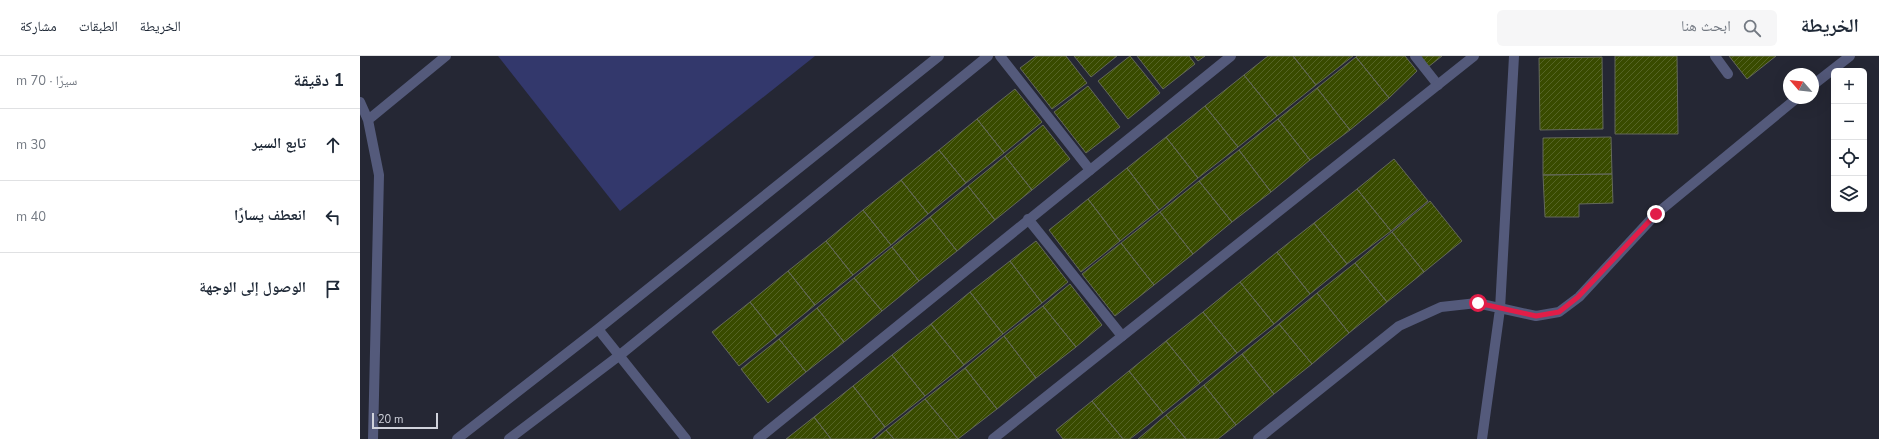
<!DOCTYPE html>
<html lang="ar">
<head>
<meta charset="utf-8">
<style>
	:root { --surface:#fff; --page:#f6f6f7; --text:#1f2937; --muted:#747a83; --line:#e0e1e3 }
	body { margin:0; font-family:"Nunito Sans","Noto Naskh Arabic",sans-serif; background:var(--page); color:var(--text); direction:rtl }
	.controls { position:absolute; right:12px; top:12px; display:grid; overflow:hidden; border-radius:6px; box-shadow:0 4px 16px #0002 }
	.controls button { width:36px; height:36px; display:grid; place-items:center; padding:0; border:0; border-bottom:1px solid var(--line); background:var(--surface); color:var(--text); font:20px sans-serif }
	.compass { position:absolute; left:1423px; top:12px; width:36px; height:36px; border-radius:50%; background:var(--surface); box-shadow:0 4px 16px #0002; rotate:298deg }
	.scale { position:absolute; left:12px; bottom:10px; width:66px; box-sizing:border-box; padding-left:4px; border:2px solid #d1d3dc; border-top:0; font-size:11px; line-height:14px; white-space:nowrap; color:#d1d3dc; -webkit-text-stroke:3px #252734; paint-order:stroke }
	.stop { position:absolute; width:12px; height:12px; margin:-9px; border:3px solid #e11d48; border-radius:50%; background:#fff }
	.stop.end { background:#e11d48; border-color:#fff; box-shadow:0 1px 4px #0008 }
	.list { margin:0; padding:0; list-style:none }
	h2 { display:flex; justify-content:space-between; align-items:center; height:52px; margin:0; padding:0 16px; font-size:17px }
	h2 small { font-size:13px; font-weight:400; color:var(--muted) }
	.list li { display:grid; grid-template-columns:26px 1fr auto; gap:12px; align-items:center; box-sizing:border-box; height:72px; padding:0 16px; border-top:1px solid var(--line) }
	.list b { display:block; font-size:15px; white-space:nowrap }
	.list em { font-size:13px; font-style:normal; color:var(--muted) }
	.icon { flex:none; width:22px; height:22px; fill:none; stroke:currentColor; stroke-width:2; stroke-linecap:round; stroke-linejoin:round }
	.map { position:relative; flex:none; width:1519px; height:383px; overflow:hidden; direction:ltr }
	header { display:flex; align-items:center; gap:24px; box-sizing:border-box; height:56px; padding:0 20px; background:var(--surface); border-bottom:1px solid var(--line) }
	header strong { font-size:19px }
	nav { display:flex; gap:22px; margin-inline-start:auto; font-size:14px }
	.search { width:280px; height:36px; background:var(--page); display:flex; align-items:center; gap:10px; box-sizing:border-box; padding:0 14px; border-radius:6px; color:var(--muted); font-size:15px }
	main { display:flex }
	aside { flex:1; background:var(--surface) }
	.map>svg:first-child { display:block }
</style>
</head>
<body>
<header>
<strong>الخريطة</strong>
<div class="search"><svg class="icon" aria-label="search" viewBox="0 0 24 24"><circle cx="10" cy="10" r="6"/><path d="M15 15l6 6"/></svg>ابحث هنا</div>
<nav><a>الخريطة</a><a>الطبقات</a><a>مشاركة</a></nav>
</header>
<main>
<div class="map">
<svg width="1519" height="383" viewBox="0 0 1519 383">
	<defs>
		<pattern id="building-hatch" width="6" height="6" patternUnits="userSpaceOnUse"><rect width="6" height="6" fill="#394b00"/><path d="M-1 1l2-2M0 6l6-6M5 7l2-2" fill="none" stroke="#556425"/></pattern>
	</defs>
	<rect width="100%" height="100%" fill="#252734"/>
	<path fill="#33386c" d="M 138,0 L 455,0 L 260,155 Z"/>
	<path fill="url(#building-hatch)" stroke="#64695a" d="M 676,0 L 706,0 L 727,27 L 692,53 L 660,12 Z
		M 714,0 L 757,0 L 731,21 Z
		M 770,0 L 800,37 L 768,63 L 738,25 Z
		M 777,0 L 829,0 L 835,8 L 803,33 Z
		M 834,0 L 845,0 L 838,5 Z
		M 908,0 L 933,0 L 956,29 L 917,60 L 884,19 Z
		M 933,0 L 993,0 L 956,29 Z
		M 997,0 L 1045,0 L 1057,15 L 1029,42 L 996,1 Z
		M 1059,0 L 1082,0 L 1068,11 Z
		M 1255,0 L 1317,0 L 1318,78 L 1255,78 Z
		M 1369,0 L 1416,0 L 1387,23 Z
		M 996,1 L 1029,42 L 990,74 L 957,32 Z
		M 1242,1 L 1243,73 L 1180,74 L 1179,2 Z
		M 884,19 L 917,60 L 878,91 L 845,50 Z
		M 728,30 L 760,71 L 726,97 L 694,56 Z
		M 957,32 L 990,74 L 950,104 L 918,63 Z
		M 655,33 L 682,66 L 644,97 L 617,63 Z
		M 845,50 L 878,91 L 838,122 L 806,81 Z
		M 617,63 L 644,97 L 606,127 L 579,94 Z
		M 918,63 L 950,104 L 911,136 L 879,94 Z
		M 683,69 L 710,103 L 672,134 L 645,100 Z
		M 806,81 L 838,122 L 799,154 L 767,112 Z
		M 1251,81 L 1252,118 L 1183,119 L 1183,82 Z
		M 579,94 L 606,127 L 568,158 L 541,124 Z
		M 879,94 L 911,136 L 872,166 L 839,125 Z
		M 645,100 L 672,134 L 635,164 L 608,130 Z
		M 1034,103 L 1068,145 L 1031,175 L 997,133 Z
		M 767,112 L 799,154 L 760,185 L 728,143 Z
		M 1252,118 L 1253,147 L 1219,148 L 1219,161 L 1185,161 L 1183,119 Z
		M 541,124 L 568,158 L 531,189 L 503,154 Z
		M 839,125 L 872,166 L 833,198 L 800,156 Z
		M 608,130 L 635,164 L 597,195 L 570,161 Z
		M 997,133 L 1031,175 L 987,208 L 954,167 Z
		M 728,143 L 760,185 L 721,216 L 689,174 Z
		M 1070,145 L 1102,185 L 1064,216 L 1032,176 Z
		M 503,154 L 531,189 L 493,219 L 466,185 Z
		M 800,156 L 833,198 L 794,229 L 761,187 Z
		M 570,161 L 597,195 L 559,225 L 532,191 Z
		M 954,167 L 987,208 L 950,238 L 917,196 Z
		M 1032,176 L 1064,216 L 1027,246 L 995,207 Z
		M 466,185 L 493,219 L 455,249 L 428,215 Z
		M 676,185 L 708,226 L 682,247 L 650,205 Z
		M 761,187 L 794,229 L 755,260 L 722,218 Z
		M 532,191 L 559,225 L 522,255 L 494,222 Z
		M 917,196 L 950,238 L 914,268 L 880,226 Z
		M 650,205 L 682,247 L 643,278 L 610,236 Z
		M 995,207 L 1027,246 L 989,277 L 957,237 Z
		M 428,215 L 455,249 L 417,280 L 390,246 Z
		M 494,222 L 522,255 L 484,286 L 457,252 Z
		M 880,226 L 914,268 L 877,297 L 843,256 Z
		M 710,228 L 742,269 L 716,291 L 683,250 Z
		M 610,236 L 643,278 L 604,309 L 571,268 Z
		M 957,237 L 989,277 L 952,308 L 919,268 Z
		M 390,246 L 417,280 L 379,310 L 352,276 Z
		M 683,250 L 716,291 L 676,322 L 644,280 Z
		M 457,252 L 484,286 L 446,316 L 419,283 Z
		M 843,256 L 877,297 L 840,327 L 806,285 Z
		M 571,268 L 604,309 L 565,340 L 532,299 Z
		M 919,268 L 952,308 L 914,338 L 882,298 Z
		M 644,280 L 676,322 L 637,353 L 605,312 Z
		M 419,283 L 446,316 L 408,347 L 381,313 Z
		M 806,285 L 840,327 L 803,357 L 769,315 Z
		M 882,298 L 914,338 L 876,369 L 844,329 Z
		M 532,299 L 565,340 L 525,371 L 493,330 Z
		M 605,312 L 637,353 L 598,383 L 565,343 Z
		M 769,315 L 803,357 L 770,383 L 763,383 L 732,345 Z
		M 844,329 L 876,369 L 858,383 L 826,383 L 806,359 Z
		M 493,330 L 525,371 L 511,383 L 471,383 L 454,361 Z
		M 565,343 L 598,383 L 534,383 L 526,374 Z
		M 732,345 L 763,383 L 703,383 L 696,374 Z
		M 806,359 L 826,383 L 778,383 Z
		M 454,361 L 471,383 L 426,383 Z
		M 526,374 L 534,383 L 515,383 Z"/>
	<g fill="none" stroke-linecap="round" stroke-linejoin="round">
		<path stroke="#545a7b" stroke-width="10" d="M 640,0 L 730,114
			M 1055,0 L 1078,29
			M 668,163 L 762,280"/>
		<path stroke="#545a7b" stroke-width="10" d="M 1355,0 L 1368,18
			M 1453,29 L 1490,0
			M 0,46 L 8,64 L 19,119 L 13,383
			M 8,64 L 86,0
			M 238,273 L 326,383
			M 97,383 L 238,273 L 579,0
			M 149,383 L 260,299 L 628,0
			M 398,383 L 871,0
			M 633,383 L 1114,0
			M 898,383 L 1039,270 L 1081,251 L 1117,247 L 1176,260 L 1199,256 L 1219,241 L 1296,158 L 1437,42
			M 1122,383 L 1140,253"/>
		<path stroke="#545a7b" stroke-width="10" d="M 1140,253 L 1154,0"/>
	</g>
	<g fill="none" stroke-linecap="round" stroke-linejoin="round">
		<path stroke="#e11d48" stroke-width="5" d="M 1118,247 L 1176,260 L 1199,256 L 1218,241 L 1296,158"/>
	</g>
</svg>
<div class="controls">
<button>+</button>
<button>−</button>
<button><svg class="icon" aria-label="locate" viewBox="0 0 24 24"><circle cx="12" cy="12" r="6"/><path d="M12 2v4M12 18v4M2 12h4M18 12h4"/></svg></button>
<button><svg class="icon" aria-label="layers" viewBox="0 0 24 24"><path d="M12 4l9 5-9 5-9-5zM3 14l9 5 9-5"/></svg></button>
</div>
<svg class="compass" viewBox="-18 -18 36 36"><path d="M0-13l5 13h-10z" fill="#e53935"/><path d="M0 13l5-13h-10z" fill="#747a83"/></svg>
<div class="scale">20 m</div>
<div class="stop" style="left:1118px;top:247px"></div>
<div class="stop end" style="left:1296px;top:158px"></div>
</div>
<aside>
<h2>1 دقيقة<small>سيرًا · 70 m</small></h2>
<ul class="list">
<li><svg class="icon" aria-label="ahead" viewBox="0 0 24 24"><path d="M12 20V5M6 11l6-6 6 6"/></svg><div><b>تابع السير</b></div><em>30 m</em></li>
<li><svg class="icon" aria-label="left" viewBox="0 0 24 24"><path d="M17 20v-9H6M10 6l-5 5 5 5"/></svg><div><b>انعطف يسارًا</b></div><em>40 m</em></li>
<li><svg class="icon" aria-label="arrive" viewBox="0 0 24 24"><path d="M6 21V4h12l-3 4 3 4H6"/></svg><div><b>الوصول إلى الوجهة</b></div></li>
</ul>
</aside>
</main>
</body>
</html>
